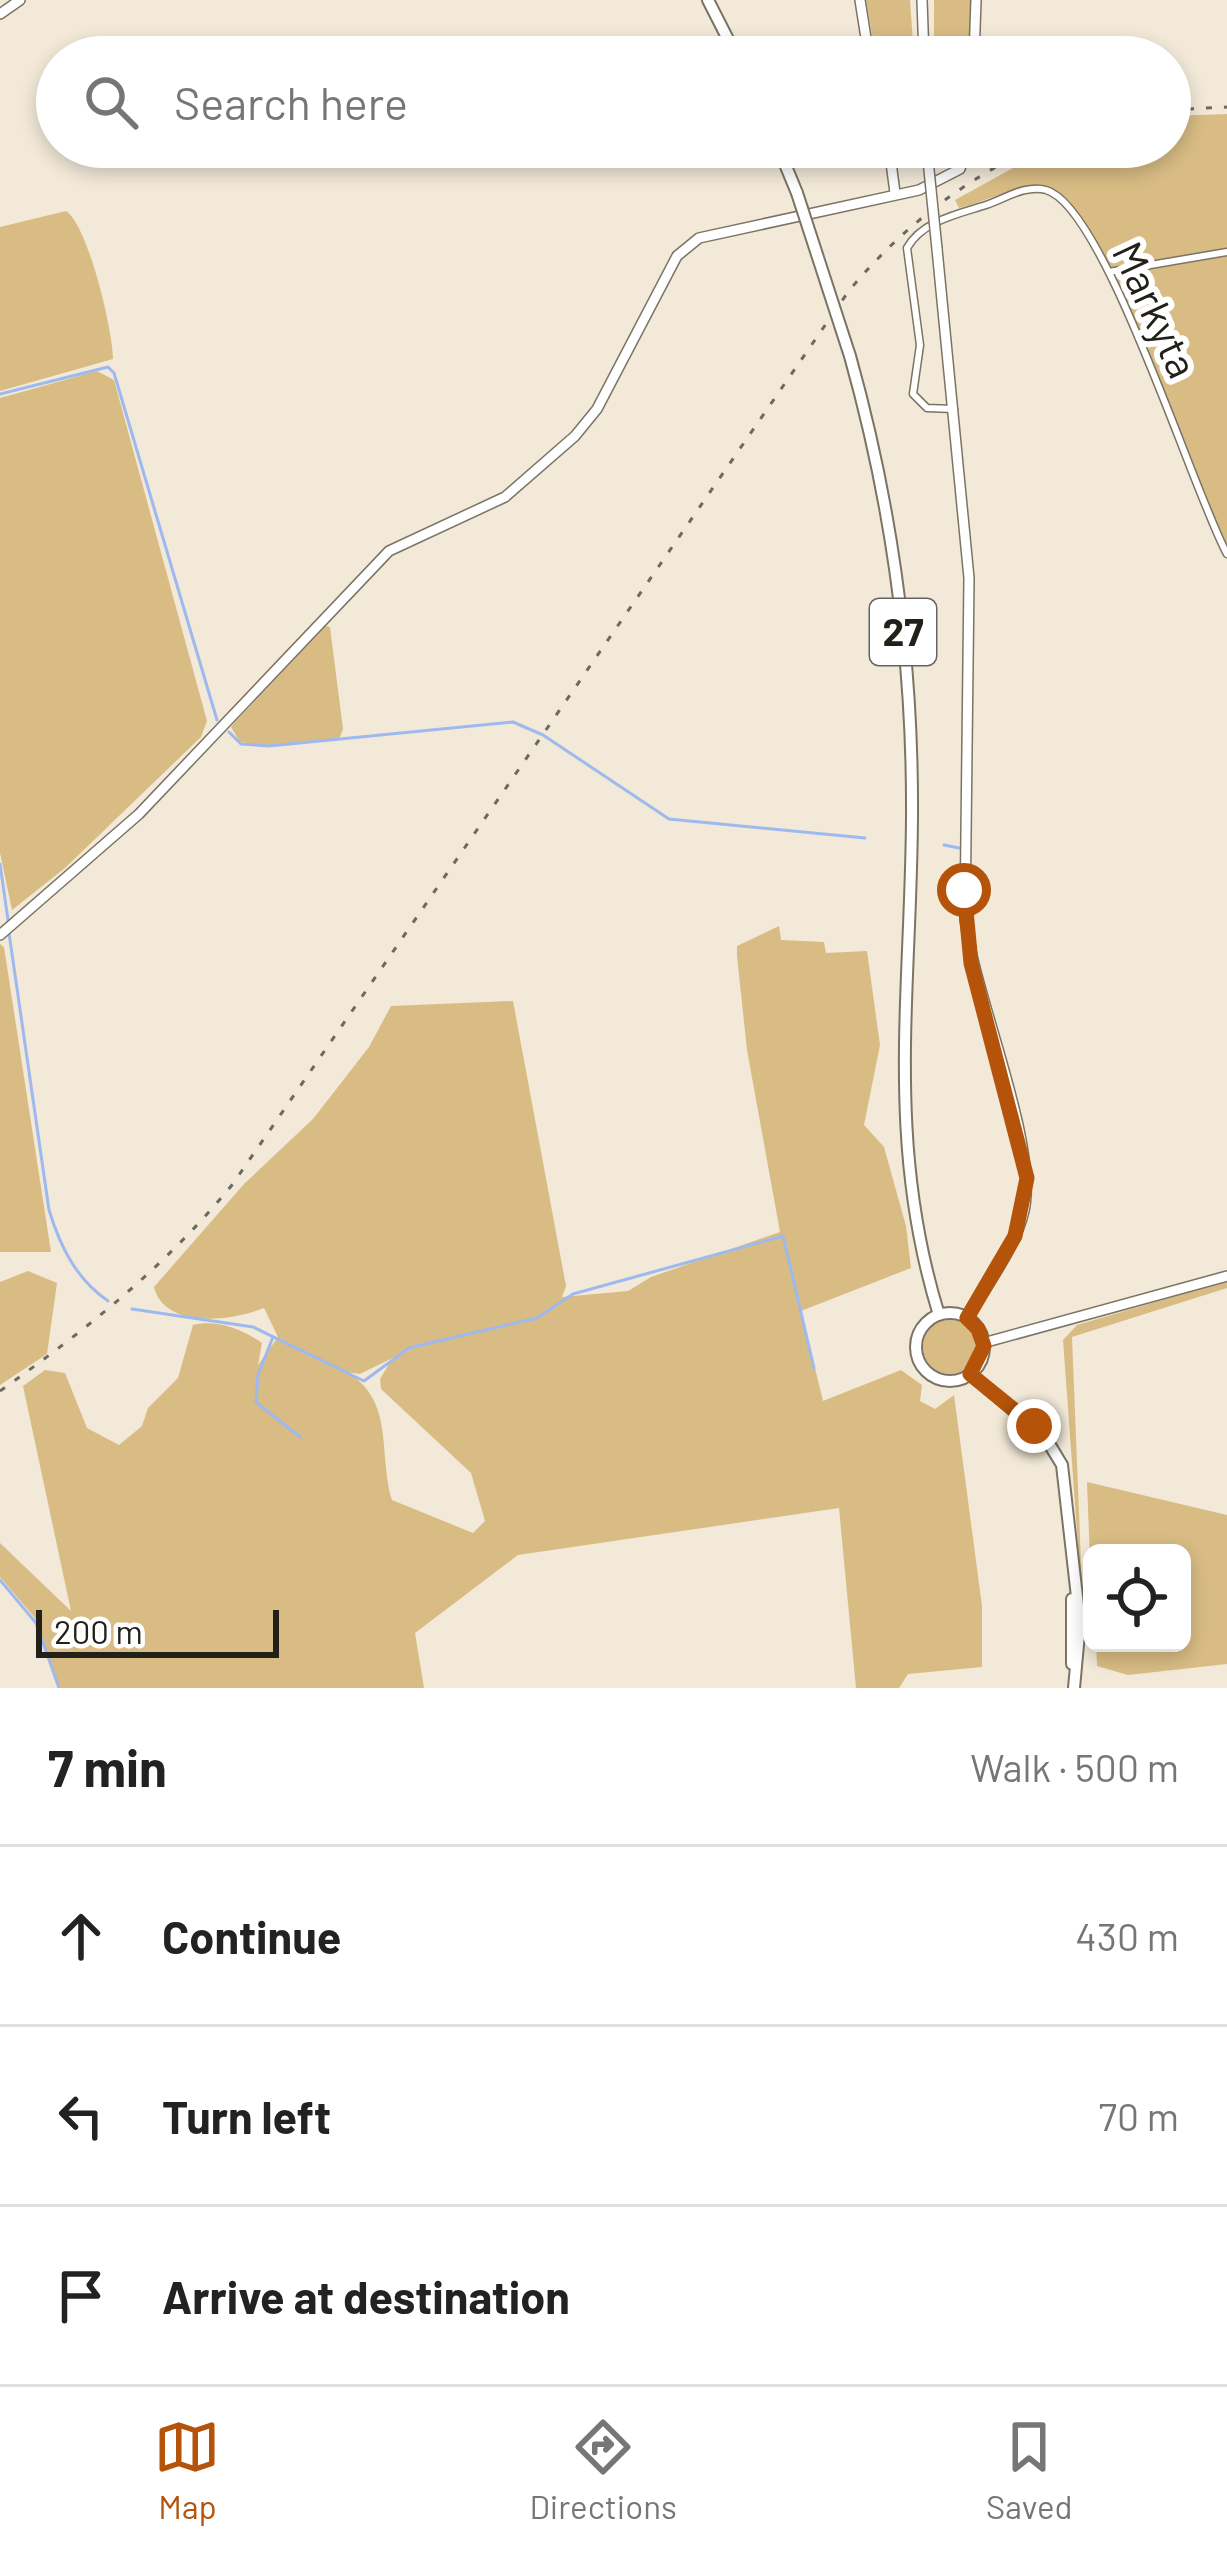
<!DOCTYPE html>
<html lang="en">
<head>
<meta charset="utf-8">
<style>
	:root { --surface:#fff; --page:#f6f6f6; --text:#222; --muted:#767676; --line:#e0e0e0; --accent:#b45309 }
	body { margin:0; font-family:Barlow,sans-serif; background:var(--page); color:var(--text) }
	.controls { position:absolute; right:36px; bottom:36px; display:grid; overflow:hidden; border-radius:18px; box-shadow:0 6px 18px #0003 }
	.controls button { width:108px; height:108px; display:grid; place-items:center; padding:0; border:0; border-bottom:3px solid var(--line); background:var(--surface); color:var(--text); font:60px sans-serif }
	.scale { position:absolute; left:36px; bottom:30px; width:243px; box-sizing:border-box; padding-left:12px; border:6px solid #23201a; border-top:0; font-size:33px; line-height:42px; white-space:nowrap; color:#23201a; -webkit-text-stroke:9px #fff; paint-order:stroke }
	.stop { position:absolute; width:36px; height:36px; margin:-27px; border:9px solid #b45309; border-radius:50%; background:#fff }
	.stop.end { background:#b45309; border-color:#fff; box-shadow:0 3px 12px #0008 }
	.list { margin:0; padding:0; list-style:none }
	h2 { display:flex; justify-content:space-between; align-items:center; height:156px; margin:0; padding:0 48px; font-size:51px }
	h2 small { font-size:39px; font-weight:400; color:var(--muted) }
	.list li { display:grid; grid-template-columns:78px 1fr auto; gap:36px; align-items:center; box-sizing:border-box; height:180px; padding:0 48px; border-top:3px solid var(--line) }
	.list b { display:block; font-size:45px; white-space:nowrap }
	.list em { font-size:39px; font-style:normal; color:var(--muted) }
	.icon { flex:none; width:66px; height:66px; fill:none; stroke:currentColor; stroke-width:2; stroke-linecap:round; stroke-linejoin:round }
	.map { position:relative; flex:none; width:1227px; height:1688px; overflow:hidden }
	.search { position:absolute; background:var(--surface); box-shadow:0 6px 18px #0003; left:36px; right:36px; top:36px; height:132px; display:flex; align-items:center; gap:30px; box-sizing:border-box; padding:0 42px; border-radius:66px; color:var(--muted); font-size:45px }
	.sheet { height:696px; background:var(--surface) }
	nav { display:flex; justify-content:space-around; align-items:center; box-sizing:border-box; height:168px; border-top:3px solid var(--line); background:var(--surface); font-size:33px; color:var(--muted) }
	nav a { display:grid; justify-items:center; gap:6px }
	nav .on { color:var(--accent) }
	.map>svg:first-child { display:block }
</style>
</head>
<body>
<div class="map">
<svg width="1227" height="1688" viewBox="0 0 1227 1688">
	<rect width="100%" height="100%" fill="#f2e9d8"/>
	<path fill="#d8bc84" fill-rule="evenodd" d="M 866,0 L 910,0 L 914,57 L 876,57 Z
		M 934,0 L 972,0 L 968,57 L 934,57 Z
		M 1227,114 L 1227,554 L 1155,375 L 1069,201 C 1037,172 997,199 959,208 L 955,200 L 1051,147 L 1170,147 L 1170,116 Z
		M 66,211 C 88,225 113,331 113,359 L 0,391 L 0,227 Z
		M 97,371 L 114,380 L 207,721 L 201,737 L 65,868 L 12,910 L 0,853 L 0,398 Z
		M 326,626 L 330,627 L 343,729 L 339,739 L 265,746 L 240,742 L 231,727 L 235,722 Z
		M 779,926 L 781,940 L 824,942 L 826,953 L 867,951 L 880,1045 L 864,1125 L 884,1147 L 906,1226 L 911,1268 L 801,1311 L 823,1401 L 901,1370 L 922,1385 L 920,1401 L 935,1409 L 954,1395 L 982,1606 L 982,1667 L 908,1674 L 899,1688 L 856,1688 L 839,1508 L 518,1555 L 415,1633 L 424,1688 L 59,1688 L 35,1618 L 0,1577 L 0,1543 L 71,1611 L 23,1386 L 45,1370 L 65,1373 L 87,1428 L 119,1445 L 142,1426 L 148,1408 L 178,1378 L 193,1325 C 216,1319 243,1329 262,1343 L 258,1365 L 278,1337 L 264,1308 C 235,1320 165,1331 154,1287 L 244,1184 L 313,1119 L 369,1047 L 391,1006 L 513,1001 L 566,1286 L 562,1297 L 628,1291 L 651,1277 L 780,1232 L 747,1050 L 737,956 L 737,946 ZM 421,1344 L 392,1359 L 380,1379 L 381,1389 L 471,1473 L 485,1521 L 473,1533 L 392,1500 C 378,1453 395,1399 346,1372 L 360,1374 Z
		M 0,944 L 4,947 L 51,1252 L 0,1252 Z
		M 28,1271 L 57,1283 L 47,1354 L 0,1385 L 0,1282 Z
		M 1227,1281 L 1227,1288 L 1072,1337 L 1083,1613 L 1063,1340 L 1077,1325 Z
		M923 1347a27 27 0 1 1 54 0a27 27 0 1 1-54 0Z
		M 1087,1482 L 1227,1515 L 1227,1664 L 1128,1675 L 1097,1666 L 1096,1643 L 1182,1643 L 1182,1553 L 1092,1553 L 1090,1560 Z"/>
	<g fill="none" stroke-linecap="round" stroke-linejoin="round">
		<path stroke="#9db9f0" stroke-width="3" d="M 0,394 L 108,367 L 114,373 L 217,720
			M 229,732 L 241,744 L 269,746 L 513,722 L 543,735 L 669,819 L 865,838
			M 944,845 L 959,848
			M 0,864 L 8,920
			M 9,933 L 49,1210 C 60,1246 76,1279 108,1301
			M 132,1309 L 253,1327 L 364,1381 L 409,1348 L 537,1318 L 573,1294 L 783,1236 L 814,1368
			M 273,1337 L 258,1375 L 256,1402 L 300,1437
			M 0,1580 L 36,1623 L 59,1688"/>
		<defs>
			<path id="street" d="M 1109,272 L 1227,252
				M 954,409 L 927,408 L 913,394 L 920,345 L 907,248 C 922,221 958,214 986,205 C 1004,199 1026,184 1046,190 C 1105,206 1193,492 1227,554"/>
			<path id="secondary" d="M 860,0 L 869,57
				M 922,0 L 924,57
				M 0,14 L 20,0
				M 974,57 L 976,0
				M 889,147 L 895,193
				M 927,147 L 928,160
				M 937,249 L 969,578 L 965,919 C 975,998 1039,1144 1024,1211 C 1015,1249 987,1285 967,1318
				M 0,935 L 139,814 L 389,551 L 505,497 L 575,436 L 597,409 L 677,256 L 699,238 L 919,190 L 960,169 L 967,147
				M 983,1343 L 1227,1276"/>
			<path id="primary" d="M 708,0 L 737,57
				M 778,147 L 797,193
				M 850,356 C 892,506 913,661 912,817 C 911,994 885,1140 939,1315
				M916 1347a34 34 0 1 1 68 0a34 34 0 1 1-68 0Z
				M 970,1374 L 1045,1437 L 1062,1465 L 1080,1623 L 1074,1688
				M 1072,1599 L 1072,1664"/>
		</defs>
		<use href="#street" stroke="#7b7465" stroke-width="9"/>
		<use href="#secondary" stroke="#7b7465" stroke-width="12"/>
		<use href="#primary" stroke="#7b7465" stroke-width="14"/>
		<use href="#street" stroke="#fff" stroke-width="6"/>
		<use href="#secondary" stroke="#fff" stroke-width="9"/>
		<use href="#primary" stroke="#fff" stroke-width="10"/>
		<path stroke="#6e695f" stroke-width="3" stroke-dasharray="6 12" stroke-linecap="butt" d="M 1170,110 L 1227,107
			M 0,1391 C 87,1329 164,1268 232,1185 L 848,292 C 900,229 961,182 1034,147"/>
		<defs>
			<path id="secondary-bridge" d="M 928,160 L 937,249"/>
			<path id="primary-bridge" d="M 797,193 L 850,356"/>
		</defs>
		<use href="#secondary-bridge" stroke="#7b7465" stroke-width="12" stroke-linecap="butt"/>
		<use href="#primary-bridge" stroke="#7b7465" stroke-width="14" stroke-linecap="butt"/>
		<use href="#secondary-bridge" stroke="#fff" stroke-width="9"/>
		<use href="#primary-bridge" stroke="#fff" stroke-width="10"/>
	</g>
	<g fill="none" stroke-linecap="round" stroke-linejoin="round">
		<path stroke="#b45309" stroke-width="15" d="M 964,890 L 971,963 L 1027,1178 L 1015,1236 L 967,1318 L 978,1329 L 984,1346 L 970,1374 L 1034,1426"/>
	</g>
	<g text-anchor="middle" stroke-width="12" stroke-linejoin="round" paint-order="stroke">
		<rect fill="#fff" stroke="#65635f" stroke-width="3" x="870" y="599" width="66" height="66" rx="9"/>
		<g font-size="39" font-weight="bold" fill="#23201a">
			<text x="903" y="646">27</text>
		</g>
		<g font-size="42" fill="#23201a" stroke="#fff">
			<text transform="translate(1155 310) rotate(65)" y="15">Markyta</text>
		</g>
	</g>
</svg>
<div class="controls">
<button><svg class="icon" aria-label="locate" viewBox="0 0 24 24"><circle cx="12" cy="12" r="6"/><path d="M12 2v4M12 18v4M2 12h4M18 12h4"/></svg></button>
</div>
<div class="scale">200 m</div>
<div class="stop" style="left:964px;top:890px"></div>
<div class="stop end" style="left:1034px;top:1426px"></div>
<div class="search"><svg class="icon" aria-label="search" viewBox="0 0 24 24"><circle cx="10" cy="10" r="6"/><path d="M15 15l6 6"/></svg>Search here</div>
</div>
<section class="sheet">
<h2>7 min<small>Walk · 500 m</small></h2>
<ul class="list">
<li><svg class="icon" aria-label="ahead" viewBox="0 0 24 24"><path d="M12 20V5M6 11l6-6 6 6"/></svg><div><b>Continue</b></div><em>430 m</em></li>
<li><svg class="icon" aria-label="left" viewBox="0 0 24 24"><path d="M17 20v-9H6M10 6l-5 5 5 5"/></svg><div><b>Turn left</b></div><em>70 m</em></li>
<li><svg class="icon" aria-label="arrive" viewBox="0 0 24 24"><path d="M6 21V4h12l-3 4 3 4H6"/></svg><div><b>Arrive at destination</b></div></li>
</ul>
</section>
<nav>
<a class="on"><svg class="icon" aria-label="map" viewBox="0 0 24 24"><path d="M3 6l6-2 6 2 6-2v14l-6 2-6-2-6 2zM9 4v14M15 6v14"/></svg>Map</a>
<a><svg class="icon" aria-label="directions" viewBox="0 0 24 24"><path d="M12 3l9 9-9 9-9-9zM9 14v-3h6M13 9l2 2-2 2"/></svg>Directions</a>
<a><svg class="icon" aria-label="saved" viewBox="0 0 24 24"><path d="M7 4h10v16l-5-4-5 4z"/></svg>Saved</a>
</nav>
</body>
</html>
